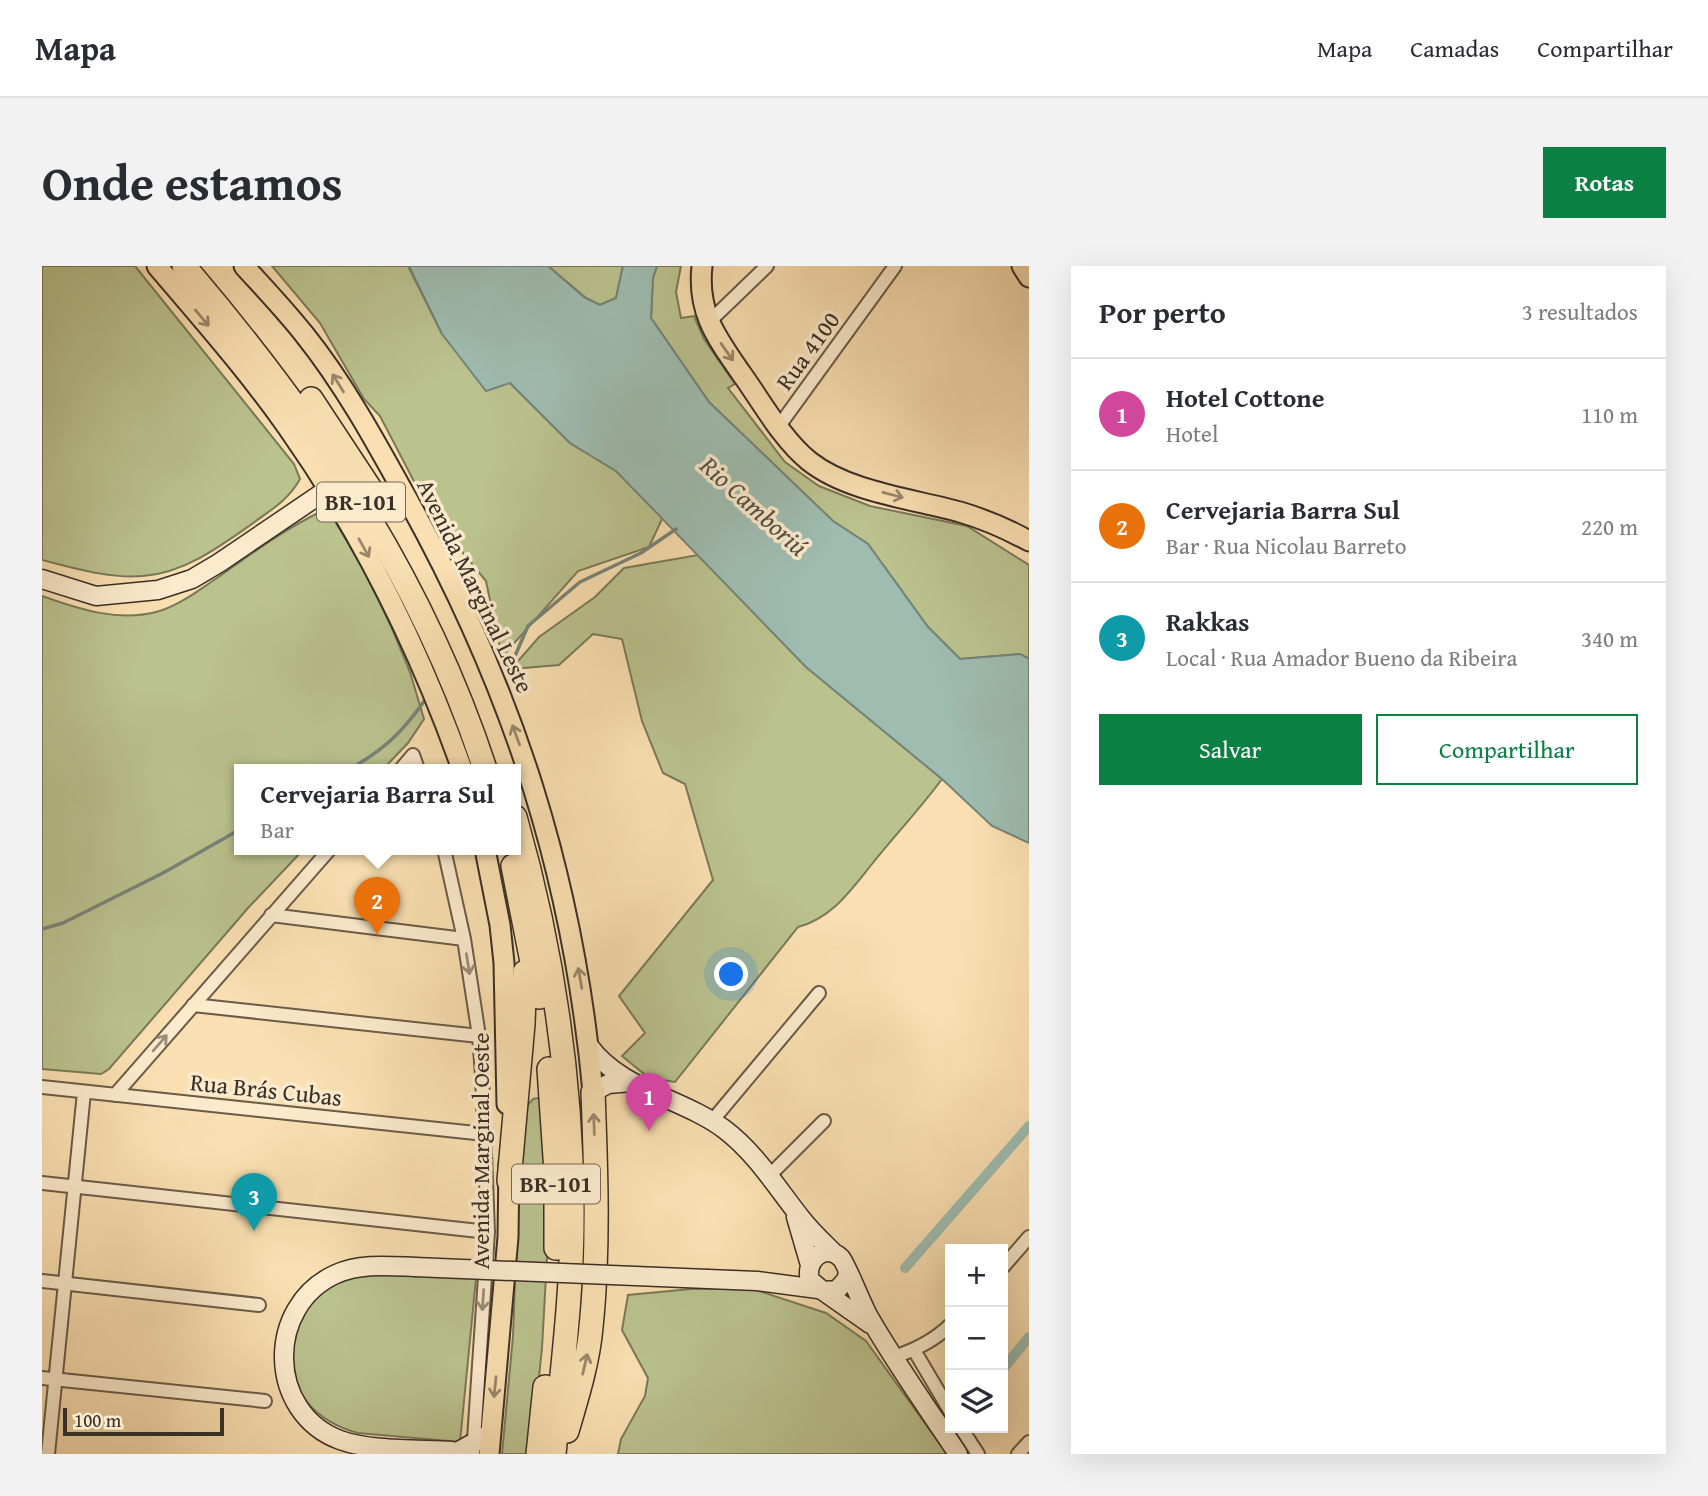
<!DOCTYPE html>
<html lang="pt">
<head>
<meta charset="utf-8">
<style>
	:root { --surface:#fff; --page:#f2f2f3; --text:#2b2b33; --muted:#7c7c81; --line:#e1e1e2; --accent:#0b8043 }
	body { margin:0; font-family:"Gentium Book Plus",serif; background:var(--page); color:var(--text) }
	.controls { position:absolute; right:21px; bottom:21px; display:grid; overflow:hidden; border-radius:0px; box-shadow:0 7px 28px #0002 }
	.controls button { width:63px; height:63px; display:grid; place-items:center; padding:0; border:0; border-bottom:2px solid var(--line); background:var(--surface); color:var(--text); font:35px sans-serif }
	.scale { position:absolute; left:21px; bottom:18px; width:161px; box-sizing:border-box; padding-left:7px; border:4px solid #3b2f26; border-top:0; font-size:19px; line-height:24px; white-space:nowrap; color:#3b2f26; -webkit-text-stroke:5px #fbeacc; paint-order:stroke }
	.you { position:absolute; left:690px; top:709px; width:24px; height:24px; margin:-18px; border:5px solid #fff; border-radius:50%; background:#1a73e8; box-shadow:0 0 0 10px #1a73e833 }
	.badge { display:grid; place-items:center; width:46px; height:46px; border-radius:50%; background:var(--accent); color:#fff; font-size:23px; font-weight:700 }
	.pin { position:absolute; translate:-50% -58px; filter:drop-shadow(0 2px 4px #0008) }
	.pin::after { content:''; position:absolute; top:37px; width:24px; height:21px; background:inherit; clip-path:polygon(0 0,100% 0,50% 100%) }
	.popup { position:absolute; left:192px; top:498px; width:287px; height:91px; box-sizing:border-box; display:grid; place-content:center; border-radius:0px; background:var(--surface); filter:drop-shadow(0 2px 5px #0005); font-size:23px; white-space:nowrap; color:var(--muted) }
	.popup b { font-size:26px; color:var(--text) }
	.popup::after { content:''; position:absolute; left:50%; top:100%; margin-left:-14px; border:14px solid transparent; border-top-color:var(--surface) }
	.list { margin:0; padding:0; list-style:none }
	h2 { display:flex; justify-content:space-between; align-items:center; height:91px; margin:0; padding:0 28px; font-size:30px }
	h2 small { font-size:23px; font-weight:400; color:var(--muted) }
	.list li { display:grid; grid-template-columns:46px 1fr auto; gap:21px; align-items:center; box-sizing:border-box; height:112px; padding:0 28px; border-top:2px solid var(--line) }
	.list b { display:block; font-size:26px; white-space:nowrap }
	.list p { margin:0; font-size:23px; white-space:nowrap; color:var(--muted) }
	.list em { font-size:23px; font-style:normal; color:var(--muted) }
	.actions { display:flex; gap:14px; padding:21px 28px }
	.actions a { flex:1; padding:16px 0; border:2px solid var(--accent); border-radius:0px; text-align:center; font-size:24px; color:var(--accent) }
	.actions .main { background:var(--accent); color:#fff }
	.icon { flex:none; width:38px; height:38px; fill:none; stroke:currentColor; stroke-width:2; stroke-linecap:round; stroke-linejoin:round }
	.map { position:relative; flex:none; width:987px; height:1188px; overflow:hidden; border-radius:0px }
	header { display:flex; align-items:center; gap:42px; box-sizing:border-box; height:98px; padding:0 35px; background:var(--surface); border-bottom:2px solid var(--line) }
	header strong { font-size:33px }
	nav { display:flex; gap:38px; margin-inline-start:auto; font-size:24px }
	.intro { display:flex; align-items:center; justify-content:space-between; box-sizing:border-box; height:168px; padding:0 42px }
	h1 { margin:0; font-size:49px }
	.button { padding:18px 32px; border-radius:0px; background:var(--accent); color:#fff; font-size:24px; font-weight:700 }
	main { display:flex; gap:42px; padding:0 42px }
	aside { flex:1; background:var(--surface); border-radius:0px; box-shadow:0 7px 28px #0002 }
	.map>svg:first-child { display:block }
</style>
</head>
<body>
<header>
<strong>Mapa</strong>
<nav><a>Mapa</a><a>Camadas</a><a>Compartilhar</a></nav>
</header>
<div class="intro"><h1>Onde estamos</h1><a class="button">Rotas</a></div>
<main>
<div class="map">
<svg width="987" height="1188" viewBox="0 0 987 1188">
	<rect width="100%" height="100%" fill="#f9dfb1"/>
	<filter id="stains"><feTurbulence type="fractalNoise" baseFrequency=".00286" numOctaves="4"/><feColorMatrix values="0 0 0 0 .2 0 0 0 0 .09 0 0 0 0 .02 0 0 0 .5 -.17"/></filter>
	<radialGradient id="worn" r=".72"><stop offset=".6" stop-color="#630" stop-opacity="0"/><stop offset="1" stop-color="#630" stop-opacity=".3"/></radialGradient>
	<path fill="#bac28e" stroke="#7a785a" stroke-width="2" d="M 0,0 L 93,0 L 252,198 L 258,213 C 246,235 227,245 207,260 C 176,282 141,307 101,310 C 68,313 32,302 0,294 Z
		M 230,0 L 366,0 L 400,68 L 468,117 L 528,177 L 574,205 L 621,251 L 607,281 L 536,305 L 460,391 L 444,315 L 389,248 L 338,150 L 322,133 L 278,57 Z
		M 506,0 L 581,0 L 574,32 L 558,39 L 544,32 Z
		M 615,0 L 639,0 L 634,26 L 639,52 L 652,50 L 662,73 L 693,118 L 686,122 L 743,196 L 777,220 L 828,240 L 925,260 L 987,299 L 987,393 L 978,388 L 918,393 L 886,361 L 826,278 L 791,255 L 667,136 L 609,52 L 611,12 Z
		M 278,246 L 293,255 L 323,306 L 349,360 L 368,406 L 382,453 L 366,477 L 341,503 L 197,503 L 197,583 L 262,583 L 206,642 L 67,803 L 59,808 L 0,803 L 0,330 C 36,343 76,356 114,346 C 135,341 157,324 175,312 C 208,289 241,264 278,246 Z
		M 656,289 L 764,401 L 900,513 C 878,543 853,569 830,598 C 809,624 790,652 756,661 L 633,816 L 607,812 L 580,790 L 603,767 L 577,730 L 671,614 L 643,518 L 621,507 L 600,455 L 580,373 L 551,368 L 517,399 L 469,403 L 497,371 L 553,331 L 582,302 Z
		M 496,832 L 502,836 L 506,974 L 500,1082 L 489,1188 L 460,1188 L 471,1070 L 478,879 L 484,841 L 491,833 Z
		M 325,1008 L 434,1012 L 418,1176 L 316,1167 C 273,1155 248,1127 248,1081 C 248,1073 254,1063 258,1055 C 262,1046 267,1035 275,1028 C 290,1017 307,1011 325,1008 Z
		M 708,1022 L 784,1047 L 824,1075 L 905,1188 L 576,1188 L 579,1173 L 603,1130 L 606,1112 L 580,1064 L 586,1029 L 649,1023 Z"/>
	<path fill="#9ebcb0" stroke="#768479" stroke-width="2" d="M 367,0 L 506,0 L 543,32 L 558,39 L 574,32 L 581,0 L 615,0 L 611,12 L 609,52 L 667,136 L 791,255 L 826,278 L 886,361 L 918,393 L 978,388 L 987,393 L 987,577 L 950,560 L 900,513 L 764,401 L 574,205 L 528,177 L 468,117 L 444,125 L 400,68 Z"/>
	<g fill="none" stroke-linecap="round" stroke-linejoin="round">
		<path stroke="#768479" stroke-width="3.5" d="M 473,390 L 486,360 L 538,316 L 599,287 L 634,263
			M 308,503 C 343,483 362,465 385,431
			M 0,663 L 21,657 L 121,607 L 197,564"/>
		<path stroke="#9ebcb0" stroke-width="10" d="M 863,1002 L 987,860
			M 961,1103 L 987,1071"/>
		<defs>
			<path id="street" d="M 667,56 L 725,0
				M 737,160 L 853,0
				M 359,503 L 371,489 L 376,503
				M 402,583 L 422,673 L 437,770 L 440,809 L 446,966 L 431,1188
				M 229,649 L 422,673
				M 151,739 L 437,770
				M 0,821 L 443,868
				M 73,829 L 288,583
				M 670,855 L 777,727
				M 727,910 L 782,855
				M 0,917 L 446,966
				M 961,1001 L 987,971
				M 0,1015 L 217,1039
				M 872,1084 L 908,1145
				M 852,1091 C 873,1084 892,1075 908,1059
				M 0,1112 L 223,1135
				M 919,1162 L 936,1188
				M 6,1188 L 42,826
				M 976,1188 L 987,1176"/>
			<path id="secondary" d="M 0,313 L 54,330 L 116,324 L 150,313 L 177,297 L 286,223
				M 547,780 C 579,824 640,832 682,863 C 714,887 735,922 759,952 C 769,965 781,976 792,987
				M 551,826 L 566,818 L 590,816
				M 754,951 L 768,999
				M 373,1001 C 347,1000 319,997 294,1008 C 223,1040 225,1147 298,1174 C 327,1185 378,1183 410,1185 L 418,1188
				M 806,1007 L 804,1014 L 795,1024 L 781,1025 L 768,1014 C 762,995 783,976 799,992 C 804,997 820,1039 827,1051 C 854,1098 886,1143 916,1188
				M 666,1013 L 715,1015 L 776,1023
				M 781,1025 L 828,1058
				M 415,1186 L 449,1167"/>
			<path id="primary" d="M 115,0 C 160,53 206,105 246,162 C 320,267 377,382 420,503
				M 202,0 C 222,22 243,44 262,68 C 303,119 336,180 368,238 C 473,428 531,611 551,826
				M 660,0 C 655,46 674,71 699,107 C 720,136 739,172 767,195 C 806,226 871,233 918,246 C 942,253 965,263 987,275
				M 980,0 L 987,11
				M 443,583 L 458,659 L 462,697 L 465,838
				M 447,1188 L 466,971 L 467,899"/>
			<path id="highway" d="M 142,0 C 272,152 380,311 443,503
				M 269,133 L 329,224
				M 473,551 C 509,677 529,807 530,939 C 531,1022 520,1105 512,1188
				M 471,600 L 497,731
				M 507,803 L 514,906 L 514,982
				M 467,915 L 481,758 L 483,706
				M 525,1165 C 535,1131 546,1096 549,1061 C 557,983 554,904 551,826
				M 496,1188 L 503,1121"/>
		</defs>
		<use href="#street" stroke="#6a5b49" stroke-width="16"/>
		<use href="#secondary" stroke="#3b2f26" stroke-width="21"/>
		<use href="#primary" stroke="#3b2f26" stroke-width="23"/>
		<use href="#highway" stroke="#3b2f26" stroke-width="26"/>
		<use href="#street" stroke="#fbeacc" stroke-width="12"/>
		<use href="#secondary" stroke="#fbeacc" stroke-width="18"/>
		<use href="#primary" stroke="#f9dfb1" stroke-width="19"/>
		<use href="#highway" stroke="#f9dfb1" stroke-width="23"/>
		<defs>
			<path id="secondary-bridge" d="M 373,1001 L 666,1013"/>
		</defs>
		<use href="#secondary-bridge" stroke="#3b2f26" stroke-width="21" stroke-linecap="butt"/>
		<use href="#secondary-bridge" stroke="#fbeacc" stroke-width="18"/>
	</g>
	<defs><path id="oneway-shaft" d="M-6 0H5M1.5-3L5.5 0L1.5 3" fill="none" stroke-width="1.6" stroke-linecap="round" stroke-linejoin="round" transform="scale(1.75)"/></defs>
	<g stroke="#9a876c">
		<use href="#oneway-shaft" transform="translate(160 52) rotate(50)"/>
		<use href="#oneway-shaft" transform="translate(685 86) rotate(55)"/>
		<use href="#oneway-shaft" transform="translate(296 117) rotate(-122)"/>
		<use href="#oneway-shaft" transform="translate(851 229) rotate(15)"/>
		<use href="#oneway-shaft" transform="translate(322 282) rotate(61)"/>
		<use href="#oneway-shaft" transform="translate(474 469) rotate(-110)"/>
		<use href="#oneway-shaft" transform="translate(538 712) rotate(-100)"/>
		<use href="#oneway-shaft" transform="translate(552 858) rotate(-92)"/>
		<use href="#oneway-shaft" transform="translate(543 1098) rotate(-77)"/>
		<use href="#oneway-shaft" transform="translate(453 1121) rotate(96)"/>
	</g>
	<g stroke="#9b8c79">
		<use href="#oneway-shaft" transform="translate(426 698) rotate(81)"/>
		<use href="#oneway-shaft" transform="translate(118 777) rotate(-49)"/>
		<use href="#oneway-shaft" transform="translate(441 1034) rotate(94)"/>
	</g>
	<g text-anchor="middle" stroke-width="7" stroke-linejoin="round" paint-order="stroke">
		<g fill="#fbeacc" stroke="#756758" stroke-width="2">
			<rect x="275" y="216.5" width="88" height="39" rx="5"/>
			<rect x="470" y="898.5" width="88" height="39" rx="5"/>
		</g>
		<g font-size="23" font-weight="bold" fill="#3b2f26">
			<text x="319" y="244">BR-101</text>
			<text x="514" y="926">BR-101</text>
		</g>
		<g font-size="24" fill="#3b2f26" stroke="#fbeacc">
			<text transform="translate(766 85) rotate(-54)" y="8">Rua 4100</text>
			<text transform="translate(433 320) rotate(64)" y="8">Avenida Marginal Leste</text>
			<text transform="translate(224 824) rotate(6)" y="8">Rua Brás Cubas</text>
			<text transform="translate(439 885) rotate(-90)" y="8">Avenida Marginal Oeste</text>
		</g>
		<g font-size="26" font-style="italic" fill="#545248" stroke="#fbeacc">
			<text transform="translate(712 240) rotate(42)" y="9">Rio Camboriú</text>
		</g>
	</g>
	<rect width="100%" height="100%" filter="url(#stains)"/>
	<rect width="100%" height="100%" fill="url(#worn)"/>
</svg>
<div class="controls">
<button>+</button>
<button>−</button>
<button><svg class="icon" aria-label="layers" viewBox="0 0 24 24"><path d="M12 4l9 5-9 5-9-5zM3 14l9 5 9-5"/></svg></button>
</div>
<div class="scale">100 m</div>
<div class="you"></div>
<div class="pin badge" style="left:607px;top:865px;background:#d1479c">1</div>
<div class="pin badge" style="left:335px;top:669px;background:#e8710a">2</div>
<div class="popup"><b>Cervejaria Barra Sul</b>Bar</div>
<div class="pin badge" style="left:212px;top:965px;background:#0f9aa8">3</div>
</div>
<aside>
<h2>Por perto<small>3 resultados</small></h2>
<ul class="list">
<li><span class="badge" style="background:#d1479c">1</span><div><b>Hotel Cottone</b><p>Hotel</p></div><em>110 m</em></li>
<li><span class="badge" style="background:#e8710a">2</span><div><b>Cervejaria Barra Sul</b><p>Bar · Rua Nicolau Barreto</p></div><em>220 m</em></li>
<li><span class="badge" style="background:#0f9aa8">3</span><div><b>Rakkas</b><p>Local · Rua Amador Bueno da Ribeira</p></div><em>340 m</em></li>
</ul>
<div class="actions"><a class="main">Salvar</a><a>Compartilhar</a></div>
</aside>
</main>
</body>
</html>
